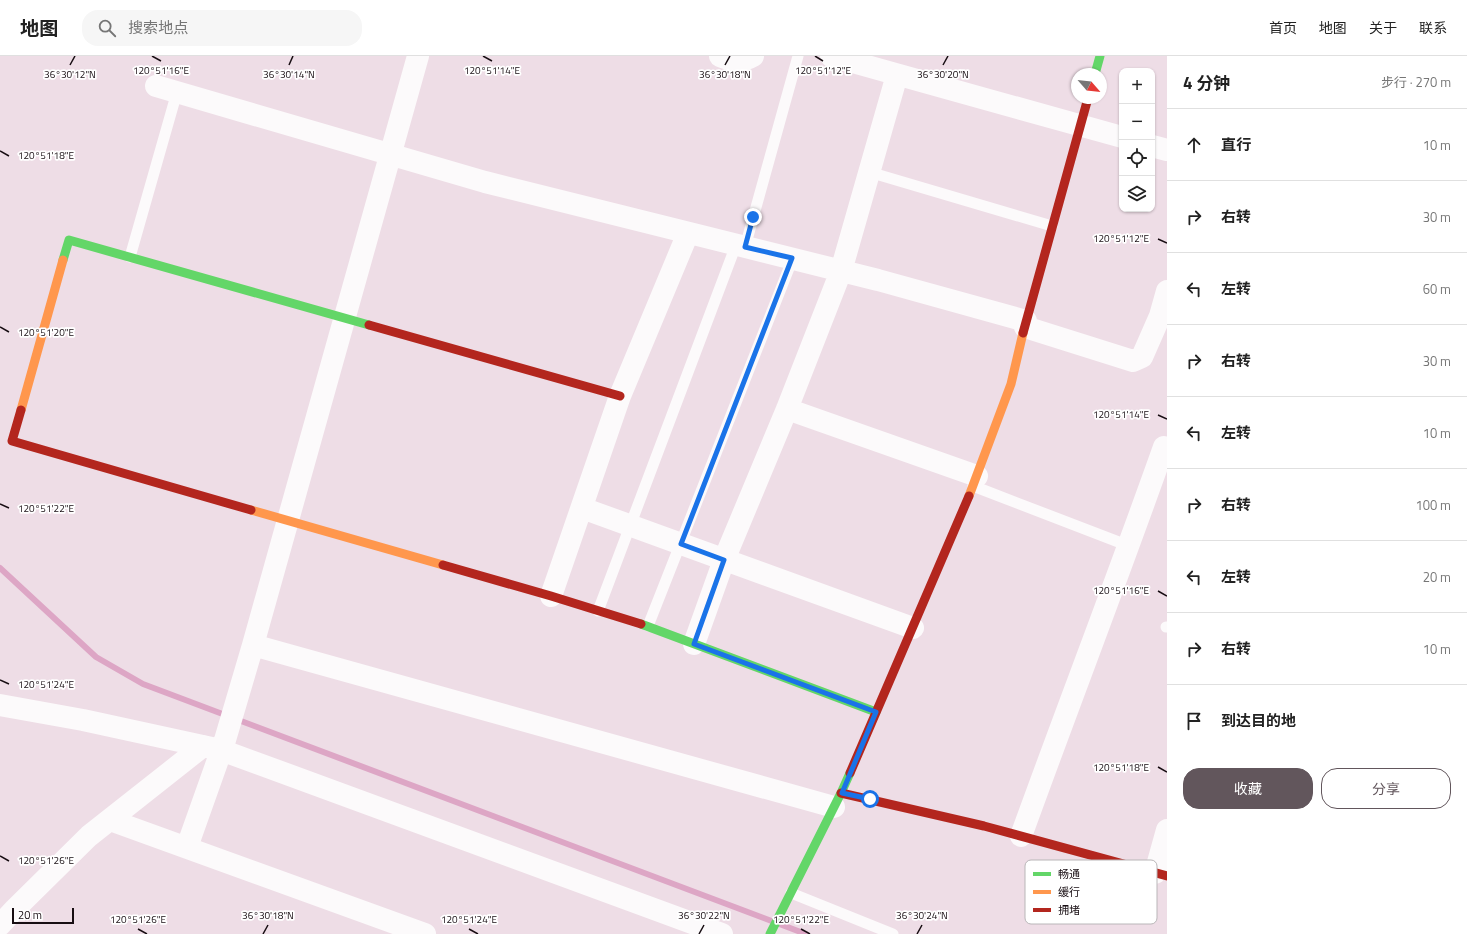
<!DOCTYPE html>
<html lang="zh">
<head>
<meta charset="utf-8">
<style>
	:root { --surface:#fff; --page:#f6f6f6; --text:#222; --muted:#767676; --line:#e0e0e0; --accent:#62565c }
	body { margin:0; font-family:"Titillium Web","Noto Sans SC",sans-serif; background:var(--page); color:var(--text) }
	.controls { position:absolute; right:12px; top:12px; display:grid; overflow:hidden; border-radius:8px; box-shadow:0 1px 3px #0004 }
	.controls button { width:36px; height:36px; display:grid; place-items:center; padding:0; border:0; border-bottom:1px solid var(--line); background:var(--surface); color:var(--text); font:20px sans-serif }
	.compass { position:absolute; left:1071px; top:12px; width:36px; height:36px; border-radius:50%; background:var(--surface); box-shadow:0 1px 3px #0004; rotate:118deg }
	.scale { position:absolute; left:12px; bottom:10px; width:62px; box-sizing:border-box; padding-left:4px; border:2px solid #170d12; border-top:0; font-size:11px; line-height:14px; white-space:nowrap; color:#170d12; -webkit-text-stroke:3px #fff; paint-order:stroke }
	.stop { position:absolute; width:12px; height:12px; margin:-9px; border:3px solid #1a73e8; border-radius:50%; background:#fff }
	.stop.end { background:#1a73e8; border-color:#fff; box-shadow:0 1px 4px #0008 }
	.list { margin:0; padding:0; list-style:none }
	h2 { display:flex; justify-content:space-between; align-items:center; height:52px; margin:0; padding:0 16px; font-size:17px }
	h2 small { font-size:13px; font-weight:400; color:var(--muted) }
	.list li { display:grid; grid-template-columns:26px 1fr auto; gap:12px; align-items:center; box-sizing:border-box; height:72px; padding:0 16px; border-top:1px solid var(--line) }
	.list b { display:block; font-size:15px; white-space:nowrap }
	.list em { font-size:13px; font-style:normal; color:var(--muted) }
	.actions { display:flex; gap:8px; padding:12px 16px }
	.actions a { flex:1; padding:9px 0; border:1px solid var(--accent); border-radius:16px; text-align:center; font-size:14px; color:var(--accent) }
	.actions .main { background:var(--accent); color:#fff }
	.icon { flex:none; width:22px; height:22px; fill:none; stroke:currentColor; stroke-width:2; stroke-linecap:round; stroke-linejoin:round }
	.map { position:relative; flex:none; width:1167px; height:878px; overflow:hidden }
	header { display:flex; align-items:center; gap:24px; box-sizing:border-box; height:56px; padding:0 20px; background:var(--surface); border-bottom:1px solid var(--line) }
	header strong { font-size:19px }
	nav { display:flex; gap:22px; margin-inline-start:auto; font-size:14px }
	.search { width:280px; height:36px; background:var(--page); display:flex; align-items:center; gap:10px; box-sizing:border-box; padding:0 14px; border-radius:16px; color:var(--muted); font-size:15px }
	main { display:flex }
	aside { flex:1; background:var(--surface) }
	.map>svg:first-child { display:block }
</style>
</head>
<body>
<header>
<strong>地图</strong>
<div class="search"><svg class="icon" aria-label="search" viewBox="0 0 24 24"><circle cx="10" cy="10" r="6"/><path d="M15 15l6 6"/></svg>搜索地点</div>
<nav><a>首页</a><a>地图</a><a>关于</a><a>联系</a></nav>
</header>
<main>
<div class="map">
<svg width="1167" height="878" viewBox="0 0 1167 878">
	<rect width="100%" height="100%" fill="#eedde6"/>
	<g fill="none" stroke-linecap="round" stroke-linejoin="round">
		<path stroke="#dda6c5" stroke-width="6" d="M 0,512 L 96,601 L 143,628 L 806,878"/>
		<path stroke="#fcfafb" stroke-width="11" d="M 869,116 L 1052,170
			M 745,191 L 798,0
			M 130,201 L 177,36
			M 973,430 L 1129,490
			M 598,555 L 736,189
			M 648,570 L 793,202
			M 1166,571 L 1167,571
			M 791,837 L 893,878"/>
		<path stroke="#fcfafb" stroke-width="22" d="M 720,0 C 732,5 741,7 753,0
			M 831,0 L 1122,81
			M 156,30 L 485,126 L 878,224 L 1026,265
			M 1152,90 L 1167,94
			M 1025,271 L 1133,305 L 1142,301 L 1160,260 L 1167,235
			M 787,353 L 977,420
			M 582,452 L 913,572
			M 551,540 L 620,340 L 688,177
			M 694,588 L 724,504 L 787,353 L 841,215 L 897,19
			M 253,589 L 834,751
			M 0,649 L 83,664 L 221,694 L 722,878
			M 110,764 L 425,878
			M 1021,780 C 1068,650 1118,521 1164,391
			M 187,791 L 225,684 L 253,589 L 418,0
			M 1155,817 L 1167,774
			M 0,869 L 15,853 L 89,780 L 203,690"/>
		<path stroke="#63d668" stroke-width="9" d="M 1095,18 L 1100,0
			M 63,204 L 69,184 L 369,269
			M 641,568 L 876,656
			M 770,878 L 841,737 L 850,717"/>
		<path stroke="#ff974d" stroke-width="9" d="M 21,354 L 63,204
			M 969,440 L 1011,328 L 1023,277
			M 251,454 L 443,509"/>
		<path stroke="#b3261e" stroke-width="9" d="M 369,269 L 620,340
			M 1023,277 L 1088,42
			M 21,354 L 12,385 L 251,454
			M 443,509 L 551,540 L 641,568
			M 850,717 L 969,440
			M 841,737 L 984,770 L 1167,820"/>
	</g>
	<g fill="none" stroke-linecap="round" stroke-linejoin="round">
		<path stroke="#1a73e8" stroke-width="5" d="M 753,161 L 745,191 L 792,202 L 681,488 L 724,504 L 694,588 L 876,656 L 842,737 L 870,743"/>
	</g>
	<path fill="none" stroke="#170d12" stroke-width="1.5" d="M 152,0 L 161,5M 483,0 L 492,5M 815,0 L 823,5M 70,9 L 75,0M 289,9 L 293,0M 725,9 L 730,0M 943,9 L 948,0M 0,95 L 9,100M 1158,183 L 1167,187M 0,271 L 9,276M 1158,359 L 1167,363M 0,448 L 9,452M 1158,535 L 1167,540M 0,624 L 9,628M 1158,711 L 1167,716M 0,800 L 9,805M 138,873 L 147,878M 469,873 L 478,878M 801,873 L 810,878M 263,878 L 268,869M 699,878 L 704,869M 917,878 L 922,869"/>
	<rect x="1025" y="804" width="132" height="64" rx="6" fill="#fff" stroke="#b9b6b8" stroke-width="1"/>
	<rect x="1033" y="816" width="18" height="4" fill="#63d668"/>
	<rect x="1033" y="834" width="18" height="4" fill="#ff974d"/>
	<rect x="1033" y="852" width="18" height="4" fill="#b3261e"/>
	<g font-size="11" fill="#170d12">
		<text x="1058" y="822">畅通</text>
		<text x="1058" y="840">缓行</text>
		<text x="1058" y="858">拥堵</text>
	</g>
	<g font-size="10" text-anchor="middle" fill="#170d12" stroke="#fff" stroke-width="3.5" stroke-linejoin="round" paint-order="stroke">
		<text x="492" y="18">120°51'14"E</text>
		<text x="823" y="18">120°51'12"E</text>
		<text x="161" y="18">120°51'16"E</text>
		<text x="70" y="22">36°30'12"N</text>
		<text x="289" y="22">36°30'14"N</text>
		<text x="725" y="22">36°30'18"N</text>
		<text x="943" y="22">36°30'20"N</text>
		<text x="46" y="103">120°51'18"E</text>
		<text x="1121" y="186">120°51'12"E</text>
		<text x="46" y="280">120°51'20"E</text>
		<text x="1121" y="362">120°51'14"E</text>
		<text x="46" y="456">120°51'22"E</text>
		<text x="1121" y="538">120°51'16"E</text>
		<text x="46" y="632">120°51'24"E</text>
		<text x="1121" y="715">120°51'18"E</text>
		<text x="46" y="808">120°51'26"E</text>
		<text x="268" y="863">36°30'18"N</text>
		<text x="704" y="863">36°30'22"N</text>
		<text x="922" y="863">36°30'24"N</text>
		<text x="138" y="867">120°51'26"E</text>
		<text x="469" y="867">120°51'24"E</text>
		<text x="801" y="867">120°51'22"E</text>
	</g>
</svg>
<div class="controls">
<button>+</button>
<button>−</button>
<button><svg class="icon" aria-label="locate" viewBox="0 0 24 24"><circle cx="12" cy="12" r="6"/><path d="M12 2v4M12 18v4M2 12h4M18 12h4"/></svg></button>
<button><svg class="icon" aria-label="layers" viewBox="0 0 24 24"><path d="M12 4l9 5-9 5-9-5zM3 14l9 5 9-5"/></svg></button>
</div>
<svg class="compass" viewBox="-18 -18 36 36"><path d="M0-13l5 13h-10z" fill="#e53935"/><path d="M0 13l5-13h-10z" fill="#767676"/></svg>
<div class="scale">20 m</div>
<div class="stop" style="left:870px;top:743px"></div>
<div class="stop end" style="left:753px;top:161px"></div>
</div>
<aside>
<h2>4 分钟<small>步行 · 270 m</small></h2>
<ul class="list">
<li><svg class="icon" aria-label="ahead" viewBox="0 0 24 24"><path d="M12 20V5M6 11l6-6 6 6"/></svg><div><b>直行</b></div><em>10 m</em></li>
<li><svg class="icon" aria-label="right" viewBox="0 0 24 24"><path d="M7 20v-9h11M14 6l5 5-5 5"/></svg><div><b>右转</b></div><em>30 m</em></li>
<li><svg class="icon" aria-label="left" viewBox="0 0 24 24"><path d="M17 20v-9H6M10 6l-5 5 5 5"/></svg><div><b>左转</b></div><em>60 m</em></li>
<li><svg class="icon" aria-label="right" viewBox="0 0 24 24"><path d="M7 20v-9h11M14 6l5 5-5 5"/></svg><div><b>右转</b></div><em>30 m</em></li>
<li><svg class="icon" aria-label="left" viewBox="0 0 24 24"><path d="M17 20v-9H6M10 6l-5 5 5 5"/></svg><div><b>左转</b></div><em>10 m</em></li>
<li><svg class="icon" aria-label="right" viewBox="0 0 24 24"><path d="M7 20v-9h11M14 6l5 5-5 5"/></svg><div><b>右转</b></div><em>100 m</em></li>
<li><svg class="icon" aria-label="left" viewBox="0 0 24 24"><path d="M17 20v-9H6M10 6l-5 5 5 5"/></svg><div><b>左转</b></div><em>20 m</em></li>
<li><svg class="icon" aria-label="right" viewBox="0 0 24 24"><path d="M7 20v-9h11M14 6l5 5-5 5"/></svg><div><b>右转</b></div><em>10 m</em></li>
<li><svg class="icon" aria-label="arrive" viewBox="0 0 24 24"><path d="M6 21V4h12l-3 4 3 4H6"/></svg><div><b>到达目的地</b></div></li>
</ul>
<div class="actions"><a class="main">收藏</a><a>分享</a></div>
</aside>
</main>
</body>
</html>
